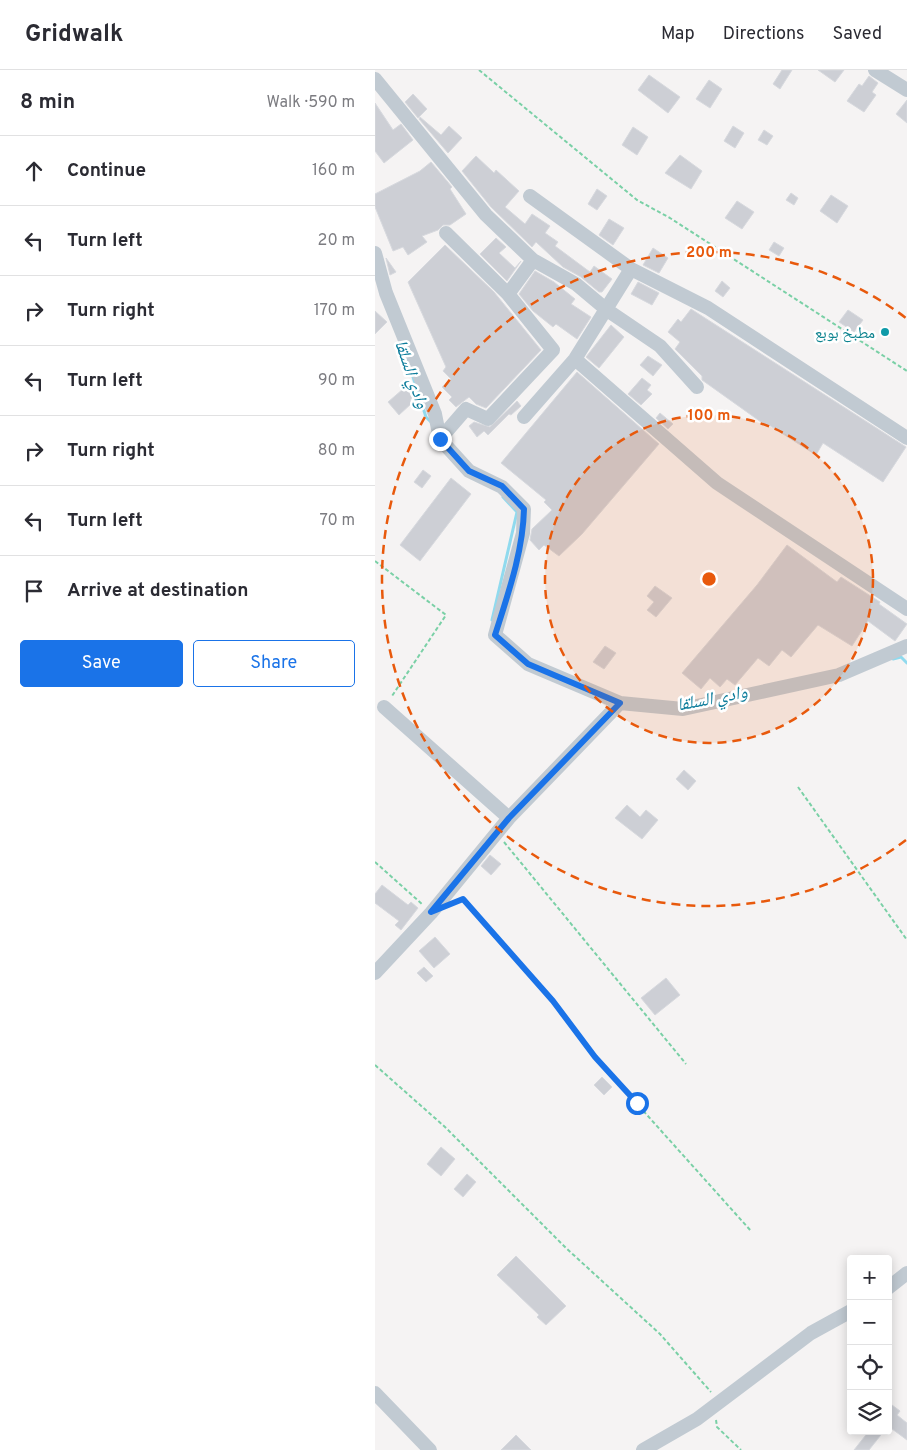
<!DOCTYPE html>
<html lang="en">
<head>
<meta charset="utf-8">
<style>
	:root { --surface:#fff; --page:#f2f2f3; --text:#2b2b33; --muted:#7c7c81; --line:#e1e1e2; --accent:#1a73e8 }
	body { margin:0; font-family:Overpass,"Noto Naskh Arabic",sans-serif; background:var(--page); color:var(--text) }
	.controls { position:absolute; right:15px; bottom:15px; display:grid; overflow:hidden; border-radius:5px; box-shadow:0 2px 12px #0003 }
	.controls button { width:45px; height:45px; display:grid; place-items:center; padding:0; border:0; border-bottom:1px solid var(--line); background:var(--surface); color:var(--text); font:25px sans-serif }
	.stop { position:absolute; width:15px; height:15px; margin:-11px; border:4px solid #1a73e8; border-radius:50%; background:#fff }
	.stop.end { background:#1a73e8; border-color:#fff; box-shadow:0 1px 5px #0008 }
	.list { margin:0; padding:0; list-style:none }
	h2 { display:flex; justify-content:space-between; align-items:center; height:65px; margin:0; padding:0 20px; font-size:21px }
	h2 small { font-size:16px; font-weight:400; color:var(--muted) }
	.list li { display:grid; grid-template-columns:32px 1fr auto; gap:15px; align-items:center; box-sizing:border-box; height:70px; padding:0 20px; border-top:1px solid var(--line) }
	.list b { display:block; font-size:19px; white-space:nowrap }
	.list em { font-size:16px; font-style:normal; color:var(--muted) }
	.actions { display:flex; gap:10px; padding:15px 20px }
	.actions a { flex:1; padding:11px 0; border:1px solid var(--accent); border-radius:5px; text-align:center; font-size:18px; color:var(--accent) }
	.actions .main { background:var(--accent); color:#fff }
	.icon { flex:none; width:28px; height:28px; fill:none; stroke:currentColor; stroke-width:2; stroke-linecap:round; stroke-linejoin:round }
	.map { position:relative; flex:none; width:532px; height:1380px; overflow:hidden }
	header { display:flex; align-items:center; gap:30px; box-sizing:border-box; height:70px; padding:0 25px; background:var(--surface); border-bottom:1px solid var(--line) }
	header strong { font-size:24px }
	nav { display:flex; gap:28px; margin-inline-start:auto; font-size:18px }
	main { display:flex }
	aside { flex:1; background:var(--surface) }
	.map>svg:first-child { display:block }
</style>
</head>
<body>
<header>
<strong>Gridwalk</strong>
<nav><a>Map</a><a>Directions</a><a>Saved</a></nav>
</header>
<main>
<aside>
<h2>8 min<small>Walk · 590 m</small></h2>
<ul class="list">
<li><svg class="icon" aria-label="ahead" viewBox="0 0 24 24"><path d="M12 20V5M6 11l6-6 6 6"/></svg><div><b>Continue</b></div><em>160 m</em></li>
<li><svg class="icon" aria-label="left" viewBox="0 0 24 24"><path d="M17 20v-9H6M10 6l-5 5 5 5"/></svg><div><b>Turn left</b></div><em>20 m</em></li>
<li><svg class="icon" aria-label="right" viewBox="0 0 24 24"><path d="M7 20v-9h11M14 6l5 5-5 5"/></svg><div><b>Turn right</b></div><em>170 m</em></li>
<li><svg class="icon" aria-label="left" viewBox="0 0 24 24"><path d="M17 20v-9H6M10 6l-5 5 5 5"/></svg><div><b>Turn left</b></div><em>90 m</em></li>
<li><svg class="icon" aria-label="right" viewBox="0 0 24 24"><path d="M7 20v-9h11M14 6l5 5-5 5"/></svg><div><b>Turn right</b></div><em>80 m</em></li>
<li><svg class="icon" aria-label="left" viewBox="0 0 24 24"><path d="M17 20v-9H6M10 6l-5 5 5 5"/></svg><div><b>Turn left</b></div><em>70 m</em></li>
<li><svg class="icon" aria-label="arrive" viewBox="0 0 24 24"><path d="M6 21V4h12l-3 4 3 4H6"/></svg><div><b>Arrive at destination</b></div></li>
</ul>
<div class="actions"><a class="main">Save</a><a>Share</a></div>
</aside>
<div class="map">
<svg width="532" height="1380" viewBox="0 0 532 1380">
	<rect width="100%" height="100%" fill="#f5f3f3"/>
	<g fill="none" stroke-linecap="round" stroke-linejoin="round">
		<path stroke="#90daee" stroke-width="3" d="M 38,307 L 51,347 L 56,352
			M 117,550 L 142,442 L 128,427
			M 518,589 L 526,587 L 532,593"/>
	</g>
	<path fill="#cdcfd5" stroke="#d7d9de" d="M 407,0 L 417,0 L 405,19 L 398,14 Z
		M 443,0 L 469,0 L 460,12 Z
		M 274,5 L 305,27 L 293,43 L 263,20 Z
		M 494,6 L 503,13 L 497,22 L 501,25 L 489,42 L 472,31 L 484,14 L 487,16 Z
		M 334,10 L 347,19 L 335,38 L 321,29 Z
		M 38,24 L 52,39 L 43,48 L 30,32 Z
		M 532,30 L 532,53 L 521,44 Z
		M 0,33 L 18,60 L 26,54 L 38,70 L 9,93 L 0,81 Z
		M 45,47 L 66,65 L 74,56 L 87,68 L 73,83 L 44,49 Z
		M 358,56 L 369,63 L 360,78 L 349,71 Z
		M 258,57 L 273,67 L 262,85 L 247,75 Z
		M 389,60 L 398,66 L 392,75 L 383,70 Z
		M 305,85 L 327,101 L 316,119 L 290,103 Z
		M 101,86 L 119,103 L 121,100 L 144,121 L 130,137 L 150,154 L 157,144 L 175,156 L 170,163 L 183,172 L 180,176 L 215,202 L 219,196 L 237,209 L 227,222 L 224,222 L 206,207 L 188,197 L 161,172 L 157,177 L 116,137 L 87,101 Z
		M 56,92 L 77,117 L 75,119 L 91,144 L 75,155 L 68,155 L 63,160 L 47,166 L 52,172 L 33,185 L 28,177 L 18,181 L 0,137 L 0,124 L 45,101 Z
		M 222,119 L 232,126 L 222,140 L 213,134 Z
		M 416,123 L 423,128 L 419,135 L 411,130 Z
		M 456,125 L 473,136 L 462,153 L 445,141 Z
		M 362,131 L 379,142 L 367,159 L 350,148 Z
		M 234,149 L 249,158 L 238,175 L 224,165 Z
		M 121,168 L 131,177 L 124,183 L 140,198 L 146,191 L 132,211 L 105,184 Z
		M 399,172 L 409,178 L 404,186 L 394,180 Z
		M 70,175 L 119,222 L 166,280 L 111,338 L 101,334 L 94,327 L 81,337 L 74,330 L 77,327 L 67,317 L 76,309 L 68,301 L 71,297 L 33,212 Z
		M 278,178 L 293,188 L 284,203 L 268,195 Z
		M 11,188 L 21,202 L 15,205 Z
		M 160,201 L 179,212 L 200,229 L 196,234 L 216,247 L 202,269 L 181,254 L 178,257 L 158,241 L 144,224 Z
		M 347,211 L 355,218 L 348,227 L 340,221 Z
		M 263,212 L 284,223 L 277,235 L 256,224 Z
		M 316,239 L 531,377 L 508,412 L 448,373 L 441,385 L 394,355 L 393,357 L 327,310 L 327,306 L 300,279 L 305,272 L 293,262 L 303,249 L 306,252 Z
		M 473,240 L 488,250 L 479,262 L 464,252 Z
		M 0,241 L 12,252 L 0,264 Z
		M 236,255 L 249,267 L 224,298 L 211,287 Z
		M 273,286 L 287,295 L 278,306 L 265,295 Z
		M 202,302 L 284,374 L 207,464 L 184,486 L 169,475 L 164,480 L 155,470 L 157,459 L 177,440 L 169,432 L 171,430 L 126,393 Z
		M 267,308 L 276,315 L 272,320 L 277,324 L 266,335 L 253,324 Z
		M 35,313 L 42,324 L 35,330 L 37,333 L 24,345 L 13,332 Z
		M 142,331 L 146,336 L 136,345 L 134,344 L 113,365 L 109,361 L 102,367 L 94,356 L 99,352 L 115,357 Z
		M 285,343 L 298,354 L 293,359 L 281,348 Z
		M 48,400 L 56,406 L 47,418 L 39,412 Z
		M 76,408 L 96,424 L 45,491 L 25,475 Z
		M 412,475 L 462,512 L 466,507 L 505,532 L 504,534 L 532,554 L 520,571 L 493,551 L 477,576 L 443,555 L 416,587 L 407,580 L 394,596 L 383,588 L 360,615 L 352,609 L 345,617 L 335,608 L 326,619 L 307,603 L 382,515 Z
		M 280,516 L 297,528 L 281,547 L 272,540 L 279,532 L 272,526 Z
		M 230,576 L 241,583 L 229,599 L 218,592 Z
		M 309,700 L 321,711 L 313,720 L 301,709 Z
		M 252,735 L 265,747 L 271,740 L 283,750 L 267,769 L 240,748 Z
		M 115,785 L 126,794 L 116,805 L 106,796 Z
		M 7,815 L 33,835 L 36,832 L 43,838 L 26,860 L 20,855 L 24,851 L 0,833 L 0,824 Z
		M 60,867 L 75,884 L 59,898 L 44,881 Z
		M 49,897 L 58,906 L 51,912 L 42,903 Z
		M 291,908 L 305,925 L 280,945 L 266,928 Z
		M 227,1007 L 237,1017 L 229,1025 L 219,1015 Z
		M 66,1077 L 80,1089 L 66,1106 L 52,1094 Z
		M 92,1104 L 101,1112 L 88,1127 L 79,1119 Z
		M 141,1186 L 191,1236 L 171,1255 L 162,1247 L 164,1245 L 122,1205 Z
		M 513,1332 L 525,1341 L 522,1345 L 532,1353 L 532,1370 L 513,1356 Z
		M 494,1361 L 509,1361 L 494,1380 L 479,1380 Z
		M 141,1365 L 156,1380 L 126,1380 Z"/>
	<g fill="none" stroke-linecap="round" stroke-linejoin="round">
		<path stroke="#7ad0a6" stroke-width="2" stroke-dasharray="4 2.5" stroke-linecap="butt" d="M 104,0 L 262,130 L 295,148 L 532,301
			M 0,491 L 71,545 L 17,626
			M 423,717 L 532,870
			M 129,772 L 311,994
			M 0,792 L 47,834
			M 81,832 L 88,829 L 178,931 L 220,987 L 376,1161
			M 0,995 L 70,1057 L 191,1178 L 285,1264 L 336,1322
			M 341,1350 L 342,1357 L 366,1380"/>
		<path stroke="#c1cad2" stroke-width="14" d="M 500,0 L 532,20
			M 0,9 L 111,145 L 158,190 L 201,214 L 232,240 L 285,276 L 322,317
			M 155,126 L 256,199 L 333,238 L 532,368
			M 0,183 L 11,223 L 60,344 L 65,369 L 94,401 L 127,417 L 149,439 L 148,463 L 120,565 L 153,594 L 245,633 L 308,639 L 464,605 L 532,576
			M 133,224 L 158,190
			M 200,289 L 342,413 L 532,539
			M 149,347 L 200,289 L 256,199
			M 65,369 L 91,339 L 113,349 L 178,280 L 133,224 L 71,163
			M 9,637 L 134,748
			M 0,903 L 56,843 L 134,748 L 245,633
			M 513,1218 L 532,1203
			M 0,1323 L 55,1380
			M 268,1380 L 322,1349 L 436,1263 L 476,1241"/>
	</g>
	<g fill="none" stroke-linecap="round" stroke-linejoin="round">
		<path stroke="#1a73e8" stroke-width="6" d="M 65,369 L 94,401 L 127,416 L 149,439 C 148,482 133,524 120,565 L 153,594 L 245,633 L 134,748 L 56,842 L 88,829 L 178,931 L 220,987 L 262,1033"/>
	</g>
	<circle cx="334" cy="509" r="164" fill="#e8590c" fill-opacity=".12"/>
	<g fill="none" stroke="#e8590c" stroke-width="2.5" stroke-dasharray="9 6">
		<circle cx="334" cy="509" r="164"/>
		<path d="M531 770A327 327 0 1 1 531 248"/>
	</g>
	<circle fill="#0f9aa8" stroke="#fff" stroke-width="2" cx="510" cy="262" r="5"/>
	<g text-anchor="middle" stroke-width="5" stroke-linejoin="round" paint-order="stroke">
		<g font-size="16" fill="#0d838f" stroke="#fff" text-anchor="end">
			<text x="500" y="268">مطبخ بوبع</text>
		</g>
		<g font-size="18" font-style="italic" fill="#0c7c9b" stroke="#fff">
			<text transform="translate(37 304) rotate(71)" y="6">وادي السلقا</text>
			<text transform="translate(337 628) rotate(-11)" y="6">وادي السلقا</text>
		</g>
	</g>
	<circle cx="334" cy="509" r="8" fill="#e8590c" stroke="#fff" stroke-width="2.5"/>
	<g font-size="15" text-anchor="middle" font-weight="bold" fill="#e8590c" stroke="#fff" stroke-width="5" stroke-linejoin="round" paint-order="stroke">
		<text x="334" y="187">200 m</text>
		<text x="334" y="350">100 m</text>
	</g>
</svg>
<div class="controls">
<button>+</button>
<button>−</button>
<button><svg class="icon" aria-label="locate" viewBox="0 0 24 24"><circle cx="12" cy="12" r="6"/><path d="M12 2v4M12 18v4M2 12h4M18 12h4"/></svg></button>
<button><svg class="icon" aria-label="layers" viewBox="0 0 24 24"><path d="M12 4l9 5-9 5-9-5zM3 14l9 5 9-5"/></svg></button>
</div>
<div class="stop" style="left:262px;top:1033px"></div>
<div class="stop end" style="left:65px;top:369px"></div>
</div>
</main>
</body>
</html>
